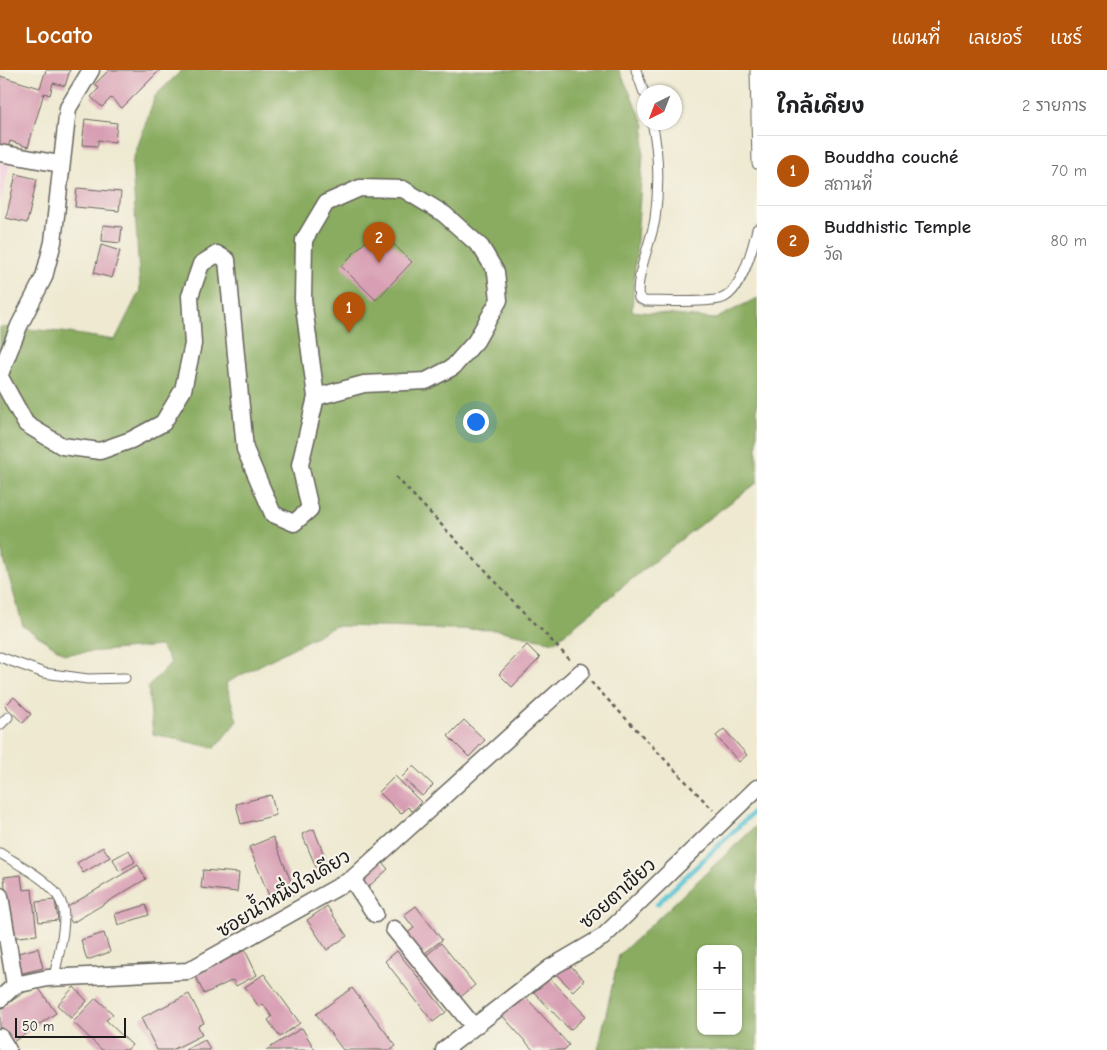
<!DOCTYPE html>
<html lang="th">
<head>
<meta charset="utf-8">
<style>
	:root { --surface:#fff; --page:#f2f2f2; --text:#202124; --muted:#757577; --line:#e0e0e0; --accent:#b45309 }
	body { margin:0; font-family:"Comic Neue","Playpen Sans Thai",sans-serif; background:var(--page); color:var(--text) }
	.controls { position:absolute; right:15px; bottom:15px; display:grid; overflow:hidden; border-radius:10px; box-shadow:0 1px 4px #0004 }
	.controls button { width:45px; height:45px; display:grid; place-items:center; padding:0; border:0; border-bottom:1px solid var(--line); background:var(--surface); color:var(--text); font:25px sans-serif }
	.compass { position:absolute; left:637px; top:15px; width:45px; height:45px; border-radius:50%; background:var(--surface); box-shadow:0 1px 4px #0004; rotate:222deg }
	.scale { position:absolute; left:15px; bottom:12px; width:111px; box-sizing:border-box; padding-left:5px; border:2px solid #1c1c1c; border-top:0; font-size:14px; line-height:18px; white-space:nowrap; color:#1c1c1c; -webkit-text-stroke:4px #f7f3e8; paint-order:stroke }
	.you { position:absolute; left:475px; top:351px; width:18px; height:18px; margin:-12px; border:4px solid #fff; border-radius:50%; background:#1a73e8; box-shadow:0 0 0 8px #1a73e833 }
	.badge { display:grid; place-items:center; width:32px; height:32px; border-radius:50%; background:var(--accent); color:#fff; font-size:16px; font-weight:700 }
	.pin { position:absolute; translate:-50% -41px; filter:drop-shadow(0 1px 2px #0008) }
	.pin::after { content:''; position:absolute; top:26px; width:18px; height:15px; background:inherit; clip-path:polygon(0 0,100% 0,50% 100%) }
	.list { margin:0; padding:0; list-style:none }
	h2 { display:flex; justify-content:space-between; align-items:center; height:65px; margin:0; padding:0 20px; font-size:21px }
	h2 small { font-size:16px; font-weight:400; color:var(--muted) }
	.list li { display:grid; grid-template-columns:32px 1fr auto; gap:15px; align-items:center; box-sizing:border-box; height:70px; padding:0 20px; border-top:1px solid var(--line) }
	.list b { display:block; font-size:19px; white-space:nowrap }
	.list p { margin:0; font-size:16px; white-space:nowrap; color:var(--muted) }
	.list em { font-size:16px; font-style:normal; color:var(--muted) }
	.map { position:relative; flex:none; width:757px; height:980px; overflow:hidden }
	header { display:flex; align-items:center; gap:30px; box-sizing:border-box; height:70px; padding:0 25px; background:var(--accent); color:#fff }
	header strong { font-size:24px }
	nav { display:flex; gap:28px; margin-inline-start:auto; font-size:18px }
	main { display:flex }
	aside { flex:1; background:var(--surface) }
	.map>svg:first-child { display:block }
</style>
</head>
<body>
<header>
<strong>Locato</strong>
<nav><a>แผนที่</a><a>เลเยอร์</a><a>แชร์</a></nav>
</header>
<main>
<div class="map">
<svg width="757" height="980" viewBox="0 0 757 980">
	<rect width="100%" height="100%" fill="#f7f3e8"/>
	<filter id="ink" filterUnits="userSpaceOnUse"><feTurbulence type="fractalNoise" baseFrequency=".02" numOctaves="2"/><feDisplacementMap in="SourceGraphic" scale="10" xChannelSelector="R" yChannelSelector="G"/><feConvolveMatrix kernelMatrix="1 2 1 2 8 2 1 2 1" color-interpolation-filters="sRGB"/></filter>
	<filter id="wash" filterUnits="userSpaceOnUse"><feTurbulence type="fractalNoise" baseFrequency=".0096" numOctaves="4" result="noise"/><feDisplacementMap in="SourceGraphic" scale="20" xChannelSelector="R" yChannelSelector="G"/><feGaussianBlur stdDeviation="1.12" result="paint"/><feColorMatrix in="noise" values="0 0 0 0 0 0 0 0 0 0 0 0 0 0 0 0 0 1.4 0 .05"/><feComposite in="paint" operator="in"/></filter>
	<g filter="url(#wash)">
		<rect width="100%" height="100%" fill="#eee9d0"/>
		<path fill="#f2cfe1" d="M 0,92 L 10,94 L 0,134 Z"/>
		<path fill="#89ac61" stroke="#52643e" fill-rule="evenodd" d="M 182,0 L 619,0 L 645,55 L 632,241 L 715,249 L 757,228 L 757,413 L 689,463 L 554,572 L 497,560 L 335,556 L 226,613 L 237,651 L 215,678 L 153,664 L 148,617 L 171,592 L 160,576 L 65,584 L 23,556 L 0,476 L 0,257 L 62,262 L 115,270 L 140,220 L 132,93 L 155,26 Z
			M 757,755 L 757,980 L 598,980 L 619,885 ZM 701,879 L 738,879 L 738,961 L 701,961 Z"/>
		<g fill="none" stroke-linecap="round" stroke-linejoin="round">
			<path stroke="#59c3d4" stroke-width="4.5" d="M 657,834 L 757,739"/>
		</g>
		<g id="blocks">
			<path fill="#d89fb4" d="M 46,0 L 70,0 L 65,16 L 53,13 L 50,25 L 44,23 L 28,77 L 10,71 L 8,78 L 0,75 L 0,6 L 40,18 Z
				M 109,0 L 160,0 L 122,38 L 111,28 L 102,37 L 91,27 L 99,18 L 95,14 Z
				M 85,49 L 117,53 L 115,72 L 98,70 L 98,76 L 82,75 Z
				M 16,104 L 37,109 L 27,153 L 6,148 Z
				M 77,118 L 121,122 L 119,141 L 75,137 Z
				M 103,155 L 122,157 L 120,173 L 102,171 Z
				M 378,159 L 412,192 L 376,230 L 341,196 Z
				M 101,175 L 120,181 L 112,208 L 94,203 Z
				M 527,575 L 540,588 L 512,617 L 499,604 Z
				M 14,627 L 31,644 L 23,653 L 5,636 Z
				M 464,650 L 485,670 L 469,687 L 448,666 Z
				M 724,659 L 747,685 L 739,692 L 716,666 Z
				M 413,696 L 433,715 L 422,726 L 402,707 Z
				M 395,706 L 421,732 L 412,741 L 408,737 L 401,744 L 379,722 Z
				M 271,725 L 276,745 L 241,754 L 236,734 Z
				M 314,759 L 329,798 L 318,802 L 302,764 Z
				M 273,767 L 296,824 L 272,833 L 249,777 Z
				M 103,777 L 110,787 L 83,803 L 77,793 Z
				M 129,780 L 135,792 L 119,801 L 113,789 Z
				M 381,791 L 388,799 L 367,818 L 360,810 Z
				M 138,795 L 146,809 L 72,853 L 64,839 Z
				M 203,800 L 239,803 L 237,822 L 201,818 Z
				M 21,805 L 23,820 L 32,819 L 37,865 L 10,868 L 4,807 Z
				M 55,830 L 58,850 L 39,852 L 36,832 Z
				M 146,835 L 149,845 L 118,855 L 115,844 Z
				M 327,836 L 347,866 L 327,880 L 307,850 Z
				M 416,836 L 442,870 L 420,887 L 404,866 L 414,858 L 404,845 Z
				M 104,863 L 110,882 L 87,890 L 81,870 Z
				M 441,873 L 475,915 L 457,930 L 423,888 Z
				M 38,878 L 43,898 L 19,904 L 14,884 Z
				M 245,880 L 257,905 L 236,916 L 233,910 L 204,924 L 195,905 Z
				M 397,881 L 446,942 L 433,952 L 385,891 Z
				M 569,894 L 584,910 L 573,921 L 557,905 Z
				M 264,904 L 300,953 L 280,967 L 268,950 L 272,947 L 263,934 L 259,937 L 245,917 Z
				M 547,905 L 586,946 L 570,960 L 532,920 Z
				M 36,914 L 56,943 L 10,974 L 0,960 L 0,939 Z
				M 74,917 L 87,931 L 71,948 L 57,935 Z
				M 352,918 L 396,976 L 391,980 L 343,980 L 316,944 Z
				M 522,923 L 569,975 L 564,980 L 533,980 L 500,943 Z
				M 189,924 L 204,953 L 198,956 L 202,965 L 172,980 L 157,980 L 141,948 Z
				M 96,928 L 113,944 L 106,950 L 132,975 L 127,980 L 102,980 L 73,952 Z
				M 302,958 L 315,980 L 266,980 Z
				M 205,970 L 210,980 L 185,980 Z"/>
		</g>
	</g>
	<g filter="url(#ink)">
		<use href="#blocks" fill-opacity="0" stroke="#66645b" stroke-width="1"/>
		<g fill="none" stroke-linecap="round" stroke-linejoin="round">
			<defs>
				<path id="lane" d="M 636,0 L 644,23
					M 755,0 L 757,94
					M 652,52 C 659,83 659,118 655,149 C 652,170 634,209 639,228 L 645,231 C 663,231 704,233 720,229 C 741,224 753,177 757,159
					M 0,587 L 44,603 L 88,609 L 125,608
					M 0,655 L 8,647
					M 0,783 C 20,796 57,812 63,838 C 67,856 57,889 54,908"/>
				<path id="street" d="M 0,83 L 60,94
					M 0,304 L 19,256 L 44,207 L 53,172 L 68,38 L 91,0
					M 0,307 L 26,354 L 62,376 L 100,381 L 131,370 L 163,353 L 183,320 L 193,274 L 190,226 L 201,194 L 217,184 L 227,190 L 245,379 L 273,444 L 294,453 L 310,439 L 300,395 L 316,327 L 303,229 L 304,170 L 326,133 L 360,118 L 403,119 L 444,144 L 481,177 L 496,202 L 499,230 L 476,271 L 453,297 L 426,311 L 364,314 L 316,327
					M 352,809 L 375,844
					M 0,826 L 15,915
					M 394,859 L 474,957
					M 0,929 L 15,915 L 48,908 L 188,901 L 352,809 L 581,602
					M 0,967 L 8,980
					M 444,980 L 550,898 L 603,867 L 757,718"/>
			</defs>
			<use href="#lane" stroke="#66645b" stroke-width="11"/>
			<use href="#street" stroke="#66645b" stroke-width="19"/>
			<path stroke="#66645b" stroke-width="2.5" stroke-dasharray="4 4" stroke-linecap="butt" d="M 396,407 L 570,590
				M 591,612 L 713,740"/>
			<use href="#lane" stroke="#fff" stroke-width="9"/>
			<use href="#street" stroke="#fff" stroke-width="16"/>
		</g>
	</g>
	<g text-anchor="middle" stroke-width="4.5" stroke-linejoin="round" paint-order="stroke">
		<g font-size="19" fill="#1c1c1c" stroke="#f7f3e8">
			<text transform="translate(283 823) rotate(-31)" y="7">ซอยน้ำหนึ่งใจเดียว</text>
			<text transform="translate(617 823) rotate(-42)" y="7">ซอยตาเขียว</text>
		</g>
	</g>
</svg>
<div class="controls">
<button>+</button>
<button>−</button>
</div>
<svg class="compass" viewBox="-18 -18 36 36"><path d="M0-13l5 13h-10z" fill="#e53935"/><path d="M0 13l5-13h-10z" fill="#757577"/></svg>
<div class="scale">50 m</div>
<div class="you"></div>
<div class="pin badge" style="left:349px;top:263px">1</div>
<div class="pin badge" style="left:379px;top:193px">2</div>
</div>
<aside>
<h2>ใกล้เคียง<small>2 รายการ</small></h2>
<ul class="list">
<li><span class="badge">1</span><div><b>Bouddha couché</b><p>สถานที่</p></div><em>70 m</em></li>
<li><span class="badge">2</span><div><b>Buddhistic Temple</b><p>วัด</p></div><em>80 m</em></li>
</ul>
</aside>
</main>
</body>
</html>
